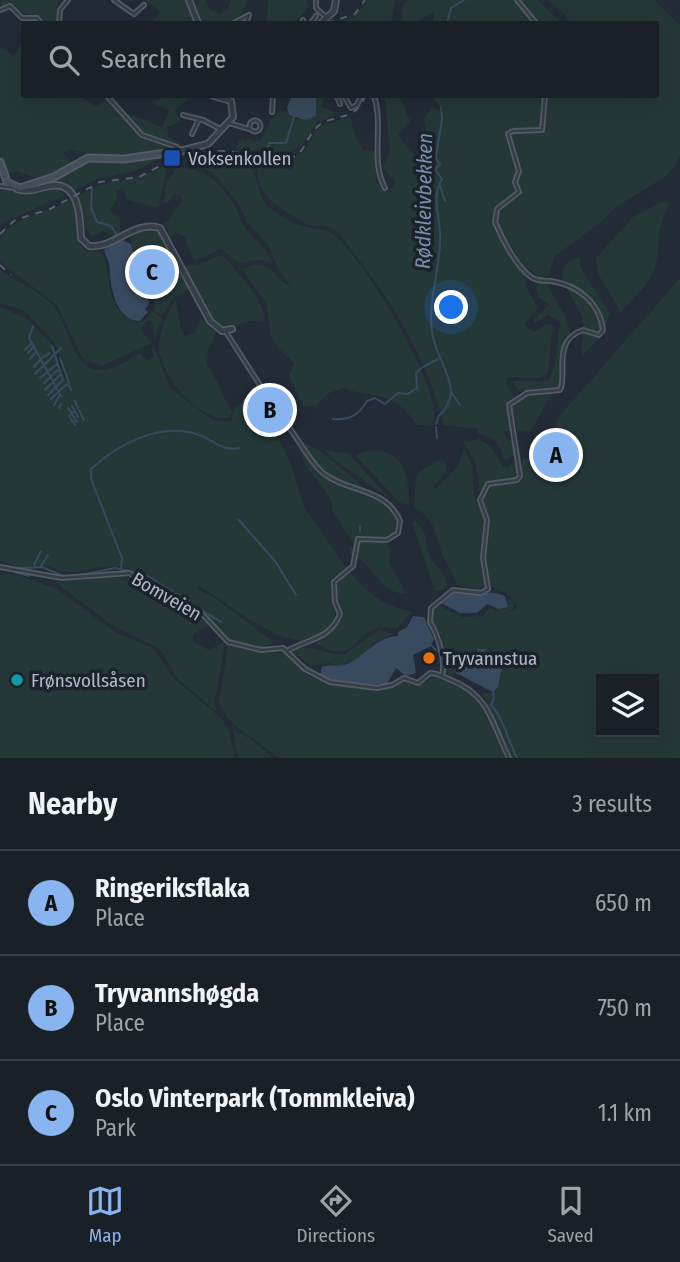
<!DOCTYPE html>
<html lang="en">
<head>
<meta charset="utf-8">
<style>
	:root { --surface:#1a2028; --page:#232830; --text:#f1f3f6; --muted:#9fa3a8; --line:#383e45; --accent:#88b4f0 }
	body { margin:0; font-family:"Fira Sans Condensed",sans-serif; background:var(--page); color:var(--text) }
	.controls { position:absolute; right:21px; bottom:21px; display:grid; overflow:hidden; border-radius:0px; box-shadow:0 7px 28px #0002 }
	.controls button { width:63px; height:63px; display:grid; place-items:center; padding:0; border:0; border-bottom:2px solid var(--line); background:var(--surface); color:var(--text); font:35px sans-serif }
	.you { position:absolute; left:452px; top:308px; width:24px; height:24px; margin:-18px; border:5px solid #fff; border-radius:50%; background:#1a73e8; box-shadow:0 0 0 10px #1a73e833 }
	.badge { display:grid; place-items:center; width:46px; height:46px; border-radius:50%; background:var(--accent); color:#111; font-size:23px; font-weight:700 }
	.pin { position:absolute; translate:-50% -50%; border:4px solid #fff; box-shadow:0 2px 7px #0006 }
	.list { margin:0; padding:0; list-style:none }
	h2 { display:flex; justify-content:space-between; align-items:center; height:91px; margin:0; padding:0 28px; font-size:30px }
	h2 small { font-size:23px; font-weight:400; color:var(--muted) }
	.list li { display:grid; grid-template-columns:46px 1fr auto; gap:21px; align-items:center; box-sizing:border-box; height:105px; padding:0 28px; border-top:2px solid var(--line) }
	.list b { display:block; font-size:26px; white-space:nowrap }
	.list p { margin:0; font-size:23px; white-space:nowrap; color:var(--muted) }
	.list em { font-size:23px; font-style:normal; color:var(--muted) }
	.icon { flex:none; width:38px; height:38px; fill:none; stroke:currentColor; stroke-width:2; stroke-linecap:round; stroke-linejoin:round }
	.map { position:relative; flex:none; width:680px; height:758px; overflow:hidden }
	.search { position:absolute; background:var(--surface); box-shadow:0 7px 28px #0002; left:21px; right:21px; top:21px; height:77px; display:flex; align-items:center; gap:18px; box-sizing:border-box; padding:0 24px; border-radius:0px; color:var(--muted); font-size:26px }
	.sheet { height:406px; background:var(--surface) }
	nav { display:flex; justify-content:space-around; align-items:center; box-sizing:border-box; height:98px; border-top:2px solid var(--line); background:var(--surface); font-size:19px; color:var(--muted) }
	nav a { display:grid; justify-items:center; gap:4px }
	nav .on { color:var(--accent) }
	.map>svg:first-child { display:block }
</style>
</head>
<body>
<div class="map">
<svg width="680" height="758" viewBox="0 0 680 758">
	<rect width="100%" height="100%" fill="#222b36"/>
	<path fill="#253838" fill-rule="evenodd" d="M 1,0 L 58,0 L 57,23 L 44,23 C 37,12 23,18 12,5 L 1,5 Z
		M 146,0 L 188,0 L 195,23 L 147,23 L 155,20 L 160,12 Z
		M 191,0 L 197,5 L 200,0 L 206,0 L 210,10 L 219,14 L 227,10 L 231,0 L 247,0 L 244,10 L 233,23 L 200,23 Z
		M 268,0 L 306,0 L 309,7 L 294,23 L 267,23 Z
		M 368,0 L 395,0 L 391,23 L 335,23 L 354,17 Z
		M 408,0 L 513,0 L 534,23 L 441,23 L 433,21 L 434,12 L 414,23 L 401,23 L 403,5 Z
		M 519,0 L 537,0 L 561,23 L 539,23 Z
		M 547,0 L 654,0 L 680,25 L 680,156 L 675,166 L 665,177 L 616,207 L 601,222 L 555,256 L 548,276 L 540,278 L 523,265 L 496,222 L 501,206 L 520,194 L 517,181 L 521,172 L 508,136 L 511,133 L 534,133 L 544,129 L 548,96 L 657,96 L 657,23 L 569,23 L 565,14 Z
		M 23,41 L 23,96 L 80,96 L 96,106 L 106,100 L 142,138 L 173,149 L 103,156 L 70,149 L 63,153 L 69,158 L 69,167 L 40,179 L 19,172 L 7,173 L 0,154 L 0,47 L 14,56 Z
		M 167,96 L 191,96 L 175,110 L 182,121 L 167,127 L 169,138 L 183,145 L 145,135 L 127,113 L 162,127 L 169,110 L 152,103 Z
		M 316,96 L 324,96 L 321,107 L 339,114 L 317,122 L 302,145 L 288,153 L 233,149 L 238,145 L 237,141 L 244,139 L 246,143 L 247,138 L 255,142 L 261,140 C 271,126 267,112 287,110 L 296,119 L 316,116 Z
		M 385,96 L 400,96 L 410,121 L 398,135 L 418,159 L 422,194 L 428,193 L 420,143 L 427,136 L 424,119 L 432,106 L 439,111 L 441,108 L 432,96 L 544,96 L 542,127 L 514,129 L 505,137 L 517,170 L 514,180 L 517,191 L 498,205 L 492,218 L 523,271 L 526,287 L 538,308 L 525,323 L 527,328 L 534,332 L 546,324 L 553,325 L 548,372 C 538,383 521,374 508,378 L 506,384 L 514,396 L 507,412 L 513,431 L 503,431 L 507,439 L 513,440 L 514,455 L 507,460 L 503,458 C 501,444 492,435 478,434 L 478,429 L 444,425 C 429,365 397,308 359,260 C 350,249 342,234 333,229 C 323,224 318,225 308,225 C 291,214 269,205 261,186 C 256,177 259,169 252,160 L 220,160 L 213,155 L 290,160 L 305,150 L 319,127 L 350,116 L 356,139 L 364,150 L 376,152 L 376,183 L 389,193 L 396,182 L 382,167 L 390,153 Z
		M 167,154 L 135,171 L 97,179 L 73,192 L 57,183 L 46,184 L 87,162 Z
		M 204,158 L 220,165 L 248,164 C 259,175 256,195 268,206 C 277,215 298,227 311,228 C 318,229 325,229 331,233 C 359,250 451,400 432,426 L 417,425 C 392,389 379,400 342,388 L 327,394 L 315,406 L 303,406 L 289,376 L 294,363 L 277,347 L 270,334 L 267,305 L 242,269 C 272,254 272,280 290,285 L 278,269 L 269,246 L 246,221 L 240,206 L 219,179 L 200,164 L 199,160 Z
		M 164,165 L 167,166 L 159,205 L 156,207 L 127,200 L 123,188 L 116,192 L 117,200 L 110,210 L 120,218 L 120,234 L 116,237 L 102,231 L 93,237 L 85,228 L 84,217 L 78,200 L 79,196 C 106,177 137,183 164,165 Z
		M 176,168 C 204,166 222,184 236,208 C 239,213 239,219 242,223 C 251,239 266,244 272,262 L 256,260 L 239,263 L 221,249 L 194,261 L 184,236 L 176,233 L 171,237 L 164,223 L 170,221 L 173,211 L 183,201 L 180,196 L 174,194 L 168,203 L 164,203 L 166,184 Z
		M 54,188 L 66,195 L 0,224 L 0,189 L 27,194 Z
		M 71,199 C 81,213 74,243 85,250 C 90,252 98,252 103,254 C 113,281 103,309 138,323 L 146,319 L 152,310 L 162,318 L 155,340 L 152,321 L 147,321 L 140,329 L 152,343 L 102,366 L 83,359 L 57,305 L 0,262 C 0,256 0,246 0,240 C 6,219 54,211 71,199 Z
		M 662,202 L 670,203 C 654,233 662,240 655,268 C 650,284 632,299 621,312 L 598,274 L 596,258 L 633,217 Z
		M 141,228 L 143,232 L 158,230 L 165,239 L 189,289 L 173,298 L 163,315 L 155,312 C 156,299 146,292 151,279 L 146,269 L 147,257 L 144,255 L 138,262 L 129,236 Z
		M 218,256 L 223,256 C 235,268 269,306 264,322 L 253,321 L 222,328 L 214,322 L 186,269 L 186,266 L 201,264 Z
		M 580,257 L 580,267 L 610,313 L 602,335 L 582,356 C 580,344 586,328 582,317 C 577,300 542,267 580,257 Z
		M 0,269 C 17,283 40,290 54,307 C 72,329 71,380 112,368 C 123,365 131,357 141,353 L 146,361 L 154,357 L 151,348 L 154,347 L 170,388 L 214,421 L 231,421 L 235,407 L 243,402 C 242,416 248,426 261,432 L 271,429 L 275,432 L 291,465 L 304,507 L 347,569 L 332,584 C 330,596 339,610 333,621 C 304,675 229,600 198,586 L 197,589 L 215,598 L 275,643 L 264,646 L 262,649 L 228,641 L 201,610 L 127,568 C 94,560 79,582 48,566 L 38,569 L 34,566 L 21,568 L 0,561 L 0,307 L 26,318 L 50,342 L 56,351 L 59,370 L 71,386 L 55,343 L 25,311 L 0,303 Z
		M 680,278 L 680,758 L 511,758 L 482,693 L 493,693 L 498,687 L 502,671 L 481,648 L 477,661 L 455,661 L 456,673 L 452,677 L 448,676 L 441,652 L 441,635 L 431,621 L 433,609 L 438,605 L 462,617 L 483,616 L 490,608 L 498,612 L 494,606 L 504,609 L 508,600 L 505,596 L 514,602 L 514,608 L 504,614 L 517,608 C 513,595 502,592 491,586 C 481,561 489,543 488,517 C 487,509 483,503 484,495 L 488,487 L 520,480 L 522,460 C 546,452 553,444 557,419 ZM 601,679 L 654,679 L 654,732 L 601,732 Z
		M 535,283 L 548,284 C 553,302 570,314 569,334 C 568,354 553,356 563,381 L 556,390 L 519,391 L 512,381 L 547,381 C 557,372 557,338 560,322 L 549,315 L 534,323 L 533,321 L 549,305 L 538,296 Z
		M 176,299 L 181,331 L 186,336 L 196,332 L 197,325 L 202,319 L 216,333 L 208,351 L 207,364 C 218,379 221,395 232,411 L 229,417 C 202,426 157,372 159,345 C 160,330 168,312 176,299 Z
		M 262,394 L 266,407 L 282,419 L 263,428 L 252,422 L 246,406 Z
		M 554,394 C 541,405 540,420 529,432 L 517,431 L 510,407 C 524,394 536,393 554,394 Z
		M 296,438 L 320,451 L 393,511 L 400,524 L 397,534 L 381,539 L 391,549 L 389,563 L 407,594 C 380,595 373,562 350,554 L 348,545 L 353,548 L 354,545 L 333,512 L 332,501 L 304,463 Z
		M 479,439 L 491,447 L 503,466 L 508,467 L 517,461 L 519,471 L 514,478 L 486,484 L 480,493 L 476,463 L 464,443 Z
		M 464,448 L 472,466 L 474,496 L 484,516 L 480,560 L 484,583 L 479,590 L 457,585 C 454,573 446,565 442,554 C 435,533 435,519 414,507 C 419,472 407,478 442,459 L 446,463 L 446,471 L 433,487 L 436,489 L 458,466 Z
		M 325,450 L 349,454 L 391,500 L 331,457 Z
		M 373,450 C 406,452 409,477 409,505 L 400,503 L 356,456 L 358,453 Z
		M 414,520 C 431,534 423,541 430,556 C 436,569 446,571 447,587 L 443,590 L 435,590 L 412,523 Z
		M 12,573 L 57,589 L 115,632 L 154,649 L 173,678 L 222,719 L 229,732 L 235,758 L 0,758 L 0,575 Z
		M 351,573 C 367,594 385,606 412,612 L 397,628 C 391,629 385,626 380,627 C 353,632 355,668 315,643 L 332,630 L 340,619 C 344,597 323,590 351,573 Z
		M 125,576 L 209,624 L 193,635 L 193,642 L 209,650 L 222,643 L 225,645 L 214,704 L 217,712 L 177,678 L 160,649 L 112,625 L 55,582 Z
		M 379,630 L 393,634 L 372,644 L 361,657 L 340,666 L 329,663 L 311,666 L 292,651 C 309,641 325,655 344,655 Z
		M 228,645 L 252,651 L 284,653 L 307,675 L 331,685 L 377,691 L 405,681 L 419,686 C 433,675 436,676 453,683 C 486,695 491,729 505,758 L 278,758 C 258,738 228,728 219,703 Z
		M 233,730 L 249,738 L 273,758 L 238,758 Z"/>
	<path fill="#384a5f" d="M 292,96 L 316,96 L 316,116 L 305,120 L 289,115 L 287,107 Z
		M 123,240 L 131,244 L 138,269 L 150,280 L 147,286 L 149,304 L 145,309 L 148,312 L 140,321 C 116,321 110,287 110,270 C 110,262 105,256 104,249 Z
		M 451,591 C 469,592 489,590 505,596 L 508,607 L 499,609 L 487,604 L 477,613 L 460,613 L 441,603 Z
		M 413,616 L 424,617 L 434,639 L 431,646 L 413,655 L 416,673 L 406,676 L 396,668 L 387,684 C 375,687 331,681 320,676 L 322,667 C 330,664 338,667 344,665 C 365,658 374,637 398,636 L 398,632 L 407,627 Z
		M 478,649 L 485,649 L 502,668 L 498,687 L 493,692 L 456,673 L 453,663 L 475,663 Z"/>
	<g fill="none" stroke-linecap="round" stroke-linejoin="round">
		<path stroke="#384a5f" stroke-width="2" d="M 447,23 L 451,8 L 464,0
			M 267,152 L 269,143 L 286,143 L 294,117
			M 214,157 L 223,154 C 234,161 248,162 260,163 L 266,157
			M 203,161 L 212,158
			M 439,183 L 445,201
			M 92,188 L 91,208 L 97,222 L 111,226 L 117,235
			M 33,326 L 29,338 L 61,396
			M 25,350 L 32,343
			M 28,353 L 34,346
			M 42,358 L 50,353
			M 60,358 L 69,383
			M 30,359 L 36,352
			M 34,367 L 40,360
			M 423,367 L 438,359
			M 35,374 L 61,348
			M 40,378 L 57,364
			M 44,383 L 58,370
			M 69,385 L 71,390
			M 45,390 L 60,375
			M 451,392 L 460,405
			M 48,395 L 63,380 L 52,346
			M 51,399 L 67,384
			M 75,401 L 78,408
			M 54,405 L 60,395
			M 72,406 L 78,417
			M 59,408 L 61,404
			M 68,408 L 77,422
			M 79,410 L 84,420
			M 74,411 L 69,416 L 75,425
			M 440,415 C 446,409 451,400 451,391 C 450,374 438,357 434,341 C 425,307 440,274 440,239 C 441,215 430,200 442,179 L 435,169 L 440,165 L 436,157 L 442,119 L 441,108
			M 333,419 C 350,420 358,416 367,401 L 375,398 L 385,404 L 398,393 L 408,394 L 417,388 L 416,373 L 421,368
			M 436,424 L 439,415
			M 436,427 L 437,438
			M 91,469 C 118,444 164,419 204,437 C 217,443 223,451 239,448
			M 91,471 L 91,479 L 122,558 L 121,569
			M 238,519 L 275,561 L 296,595
			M 360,532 L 360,526
			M 34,565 L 41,551
			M 41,566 L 48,555
			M 21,568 L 42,567 L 66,577
			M 14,572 L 29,576
			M 75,576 L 115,568 L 144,574 L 221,622
			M 432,646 L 436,650
			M 444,660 L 453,663
			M 493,692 L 494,698 L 491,705 C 504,719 508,741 517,758"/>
		<defs>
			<path id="minor" d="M 114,0 L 134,14 L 144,5
				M 316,0 L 316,8 L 327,18
				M 517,0 L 536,23
				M 0,10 L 10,6 L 22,18 L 37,18 L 41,23
				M 59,23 L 60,10 L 68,0
				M 234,23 L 249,15 L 246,23
				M 302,23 L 303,20
				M 311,23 L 316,16
				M 107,96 L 142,135 L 177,147 L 180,151
				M 337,96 L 340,104
				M 344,96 L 351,108 L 357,105 L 361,96
				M 374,96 C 384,126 370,161 385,188
				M 272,112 L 273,96
				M 183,115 L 203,120 L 222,130
				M249.5 126a5.5 5.5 0 1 1 11 0a5.5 5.5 0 1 1-11 0Z
				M 229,123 L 249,129
				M 192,134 L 199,119
				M 0,186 L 15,188
				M 226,332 L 263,390 C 259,392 251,395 248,399 C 241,408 249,425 258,429 C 265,432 278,425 286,424 C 299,439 308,460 323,473 C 348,493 386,487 400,521 L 398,533 L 387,540 L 358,539 L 353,566 L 334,582 L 335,602 L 340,614 C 330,640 307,639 287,651
				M 0,567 L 62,578 L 129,573 L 204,616 L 228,642 L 261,650 L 283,648 L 305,669 L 330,682 L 377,688 L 392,685 L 404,678 L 418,683 L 430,673 C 438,673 444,677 451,680 C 490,695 492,724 509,758
				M 442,676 C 446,660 438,635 430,622 L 431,608 L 453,590 L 481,593 L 488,589 L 483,558 L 487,520 L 480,500 L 488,484 L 517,480 L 520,476 L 509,405 L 527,393 L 560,390 C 568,377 551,340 583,330 L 599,335 L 603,330 C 600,303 578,285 551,281 C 543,280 538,282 531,277 C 516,266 502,239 495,222 L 497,209 L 519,192 L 515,182 L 519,171 L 508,134 L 513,131 L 542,130 L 545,96"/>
			<path id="tertiary" d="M 189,0 L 198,23
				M 321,23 L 334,11 L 336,0
				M 180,151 L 208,144 L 233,117 L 231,101 L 214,96
				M 17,189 C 29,193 38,188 49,186 C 80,180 80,218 81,238 L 89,246 C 115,249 133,220 160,228 L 210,321 L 222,331 L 232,329"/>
			<path id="secondary" d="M 0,162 L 7,182 L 20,188 L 54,177 L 88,158 L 124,159 L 180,151"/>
		</defs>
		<use href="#minor" stroke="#535b65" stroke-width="6"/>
		<use href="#tertiary" stroke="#535b65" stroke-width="8"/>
		<use href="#secondary" stroke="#535b65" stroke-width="9"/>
		<use href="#minor" stroke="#353d47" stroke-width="2.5"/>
		<use href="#tertiary" stroke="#353d47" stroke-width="4.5"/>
		<use href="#secondary" stroke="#444d5a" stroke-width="5"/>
		<path stroke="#57616e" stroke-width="2" stroke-dasharray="7 7" stroke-linecap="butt" d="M 327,23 L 355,14 L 365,0
			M 0,234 L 15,220 L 50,209 L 100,182 L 139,177 L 181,155 L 221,151 L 293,157 C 308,150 307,132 321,124 C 338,114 357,120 365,96
			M 0,265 L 11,275"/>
	</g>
	<rect fill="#1a4fb4" stroke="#1b222c" stroke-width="2.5" x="163" y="149" width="18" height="18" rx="3.5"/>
	<circle fill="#e8710a" stroke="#1b222c" stroke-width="2.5" cx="429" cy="658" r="7"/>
	<circle fill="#0f9aa8" stroke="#1b222c" stroke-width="2.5" cx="17" cy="680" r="7"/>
	<g text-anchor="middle" stroke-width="7" stroke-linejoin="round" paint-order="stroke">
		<g font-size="19" fill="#b0b8c3" stroke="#1b222c" text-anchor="start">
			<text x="188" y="165">Voksenkollen</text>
			<text x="443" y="665">Tryvannstua</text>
			<text x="31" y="687">Frønsvollsåsen</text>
		</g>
		<g font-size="19" fill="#b0b8c3" stroke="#1b222c">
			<text transform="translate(167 596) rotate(30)" y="7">Bomveien</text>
		</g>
		<g font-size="21" font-style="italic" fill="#7a90aa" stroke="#1b222c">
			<text transform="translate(424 201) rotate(-89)" y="7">Rødkleivbekken</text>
		</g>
	</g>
</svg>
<div class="controls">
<button><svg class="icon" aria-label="layers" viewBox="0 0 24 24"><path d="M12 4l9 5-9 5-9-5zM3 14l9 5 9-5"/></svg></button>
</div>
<div class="you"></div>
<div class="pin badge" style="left:556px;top:455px">A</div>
<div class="pin badge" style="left:270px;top:410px">B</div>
<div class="pin badge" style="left:152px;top:272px">C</div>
<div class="search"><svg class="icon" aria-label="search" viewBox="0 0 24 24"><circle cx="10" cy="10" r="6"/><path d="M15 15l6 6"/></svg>Search here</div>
</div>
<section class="sheet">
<h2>Nearby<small>3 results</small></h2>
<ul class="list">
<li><span class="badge">A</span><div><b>Ringeriksflaka</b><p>Place</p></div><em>650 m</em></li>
<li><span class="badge">B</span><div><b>Tryvannshøgda</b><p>Place</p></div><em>750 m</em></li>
<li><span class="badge">C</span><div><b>Oslo Vinterpark (Tommkleiva)</b><p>Park</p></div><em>1.1 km</em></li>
</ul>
</section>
<nav>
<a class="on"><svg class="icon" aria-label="map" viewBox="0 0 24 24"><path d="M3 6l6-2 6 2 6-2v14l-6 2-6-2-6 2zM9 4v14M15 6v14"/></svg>Map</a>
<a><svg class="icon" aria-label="directions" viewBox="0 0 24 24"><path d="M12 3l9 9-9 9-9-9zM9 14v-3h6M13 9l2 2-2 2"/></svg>Directions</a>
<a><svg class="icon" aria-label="saved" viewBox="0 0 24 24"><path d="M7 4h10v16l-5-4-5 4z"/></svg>Saved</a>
</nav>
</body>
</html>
